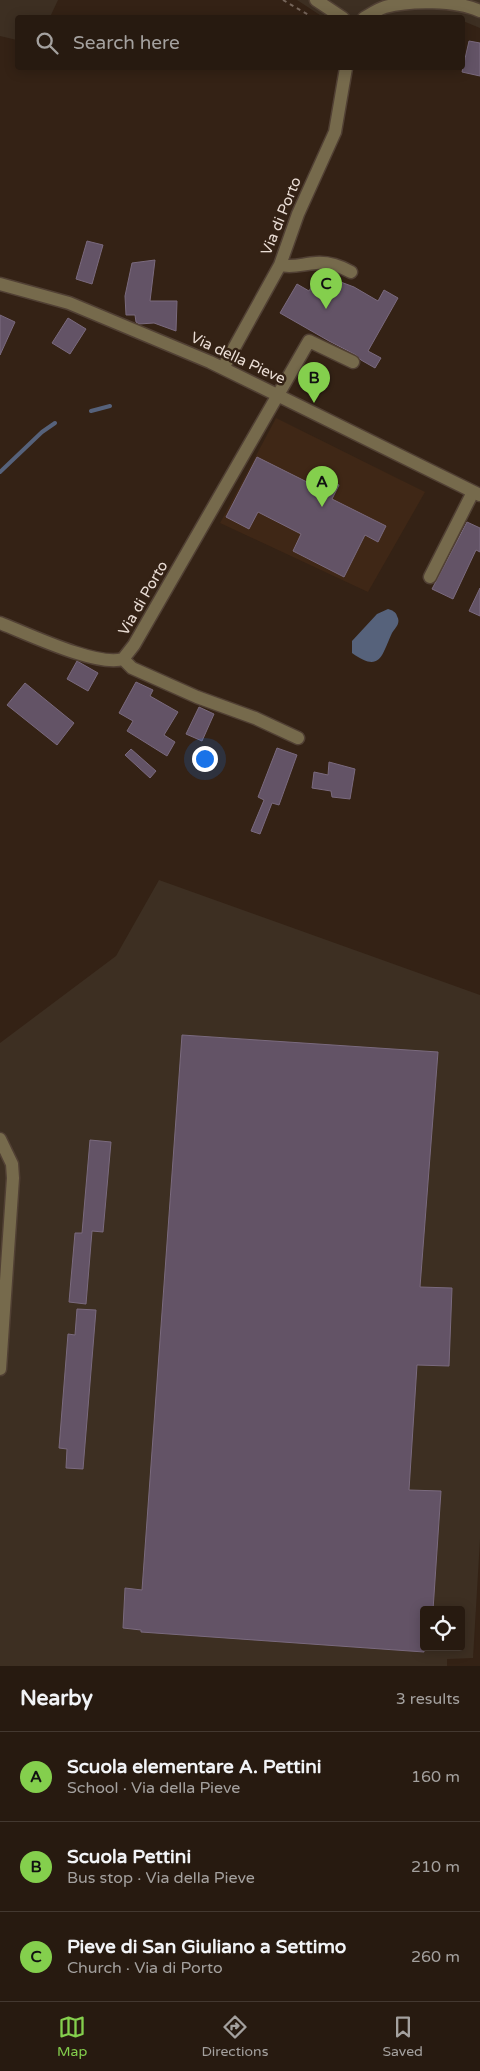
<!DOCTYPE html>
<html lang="en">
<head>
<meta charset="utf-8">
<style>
	:root { --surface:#271a10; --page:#2f2319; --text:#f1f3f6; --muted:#a4a19f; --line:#433830; --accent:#84cf4d }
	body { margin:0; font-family:"Varela Round",sans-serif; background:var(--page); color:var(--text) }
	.controls { position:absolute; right:15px; bottom:15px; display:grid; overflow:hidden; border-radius:5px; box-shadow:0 2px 12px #0003 }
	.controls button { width:45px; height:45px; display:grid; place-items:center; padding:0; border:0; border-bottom:1px solid var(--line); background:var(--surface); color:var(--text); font:25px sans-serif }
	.you { position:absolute; left:204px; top:758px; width:18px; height:18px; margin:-12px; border:4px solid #fff; border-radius:50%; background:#1a73e8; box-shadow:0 0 0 8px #1a73e833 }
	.badge { display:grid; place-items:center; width:32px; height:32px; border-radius:50%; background:var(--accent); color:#111; font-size:16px; font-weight:700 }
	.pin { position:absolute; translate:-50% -41px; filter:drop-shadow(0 1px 2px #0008) }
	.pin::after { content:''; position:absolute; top:26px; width:18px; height:15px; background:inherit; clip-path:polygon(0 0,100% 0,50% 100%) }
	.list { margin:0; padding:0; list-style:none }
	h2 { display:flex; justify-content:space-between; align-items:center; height:65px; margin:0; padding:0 20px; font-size:21px }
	h2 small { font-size:16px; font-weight:400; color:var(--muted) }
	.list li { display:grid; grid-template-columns:32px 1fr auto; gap:15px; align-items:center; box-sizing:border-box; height:90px; padding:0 20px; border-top:1px solid var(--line) }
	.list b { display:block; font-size:19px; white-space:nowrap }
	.list p { margin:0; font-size:16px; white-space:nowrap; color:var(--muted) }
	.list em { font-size:16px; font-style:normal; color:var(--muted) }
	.icon { flex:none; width:28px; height:28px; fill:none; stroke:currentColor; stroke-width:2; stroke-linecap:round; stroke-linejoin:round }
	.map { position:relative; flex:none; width:480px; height:1666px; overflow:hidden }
	.search { position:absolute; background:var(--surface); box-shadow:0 2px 12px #0003; left:15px; right:15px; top:15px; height:55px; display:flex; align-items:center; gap:12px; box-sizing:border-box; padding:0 18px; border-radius:5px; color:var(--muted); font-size:19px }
	.sheet { height:335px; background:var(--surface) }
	nav { display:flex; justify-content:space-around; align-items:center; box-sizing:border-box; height:70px; border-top:1px solid var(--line); background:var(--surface); font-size:14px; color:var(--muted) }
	nav a { display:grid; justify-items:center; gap:2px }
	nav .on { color:var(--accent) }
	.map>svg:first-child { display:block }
</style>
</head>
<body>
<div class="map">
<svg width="480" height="1666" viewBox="0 0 480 1666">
	<rect width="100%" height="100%" fill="#342215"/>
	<path fill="#3d2f22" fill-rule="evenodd" d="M 0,0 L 58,0 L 50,17 L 18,18 L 17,40 L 0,36 Z
		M 297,0 L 480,0 L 480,28 L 463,21 L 462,18 L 452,17 L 323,17 Z
		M 159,880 L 480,995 L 480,1539 L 473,1658 L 447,1659 L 447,1666 L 0,1666 L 0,1043 L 116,956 ZM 424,1610 L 461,1610 L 461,1647 L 424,1647 Z"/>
	<path fill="#3f2716" d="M 276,418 L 425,492 L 368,592 L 220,523 Z"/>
	<path fill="#56627b" d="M 388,609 C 392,610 396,612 397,616 C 401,623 396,627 392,633 C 382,654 381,674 352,653 L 352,641 L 377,614 Z"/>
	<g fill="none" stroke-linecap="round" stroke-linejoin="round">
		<path stroke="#56627b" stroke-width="4" d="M 91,411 L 110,406
			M 0,472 L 42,432 L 55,423"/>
	</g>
	<path fill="#635366" stroke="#7a6a7e" d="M 469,41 L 480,43 L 480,76 L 462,72 Z
		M 87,241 L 103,245 L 92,284 L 76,279 Z
		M 155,260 L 150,301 L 177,301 L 176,331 L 154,323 L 139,324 L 136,322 L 135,315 L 126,315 L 125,296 L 132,263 Z
		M 317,277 L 331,284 L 338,281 L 354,287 L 378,301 L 384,290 L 398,298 L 368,351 L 381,358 L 375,368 L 361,360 L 356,355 L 329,341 L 280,313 L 297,284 L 309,291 Z
		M 0,315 L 15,322 L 0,355 Z
		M 68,318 L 86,329 L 70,354 L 52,343 Z
		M 257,457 L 315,486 L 321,475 L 339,485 L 332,499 L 386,526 L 378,542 L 365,535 L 344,577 L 293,551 L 301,534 L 258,512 L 249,529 L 226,517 Z
		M 467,522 L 480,528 L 480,552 L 476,550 L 453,599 L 432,589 Z
		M 480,588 L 480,616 L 469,611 Z
		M 77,661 L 98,673 L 88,691 L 67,679 Z
		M 136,682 L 153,690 L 150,696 L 178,712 L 164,735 L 175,742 L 167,756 L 127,731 L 133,721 L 119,713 Z
		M 25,683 L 74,723 L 57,745 L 7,705 Z
		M 199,707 L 214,714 L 202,741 L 186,734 Z
		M 277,748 L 297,755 L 279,805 L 272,803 L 260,834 L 251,831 L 264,800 L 258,797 Z
		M 131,749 L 156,771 L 150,778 L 125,755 Z
		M 329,762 L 355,769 L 350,799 L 332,797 L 331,791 L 312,788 L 314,772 L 328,775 Z
		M 182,1035 L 438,1052 L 420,1287 L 452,1288 L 449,1366 L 417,1365 L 409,1490 L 441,1491 L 433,1610 L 424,1610 L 424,1652 L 141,1632 L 141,1630 L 123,1628 L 125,1588 L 142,1590 Z
		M 90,1140 L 111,1142 L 103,1232 L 92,1231 L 86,1304 L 69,1302 L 75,1233 L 82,1233 Z
		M 77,1309 L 96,1310 L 83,1469 L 66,1468 L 67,1449 L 59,1448 L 68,1334 L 75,1335 Z"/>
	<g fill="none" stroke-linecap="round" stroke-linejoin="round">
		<defs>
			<path id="minor" d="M 316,0 L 343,18
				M 364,18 C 371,14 378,9 385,7 C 410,0 456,0 480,11
				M 280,265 C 293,268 302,264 316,263 C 329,262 340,266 351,272
				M 0,284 L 69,303 L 210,362 L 480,495
				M 223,368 L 280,265 L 298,214 L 335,132 L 346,68
				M 430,577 L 473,492
				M 0,623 C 28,634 97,667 123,659 L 134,645 L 309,341 L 353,362
				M 123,659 L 132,668 L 197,697 L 255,718 L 298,738
				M 0,1139 L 12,1164 L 13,1178 L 0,1369"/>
		</defs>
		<use href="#minor" stroke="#514034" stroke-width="15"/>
		<path stroke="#76665b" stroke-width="2" stroke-dasharray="4 4" stroke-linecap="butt" d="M 283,0 L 314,18"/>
		<use href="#minor" stroke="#766a4c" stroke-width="12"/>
	</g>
	<g text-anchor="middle" stroke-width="5" stroke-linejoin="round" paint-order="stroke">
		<g font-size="15" fill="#eaddd5" stroke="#342215">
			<text transform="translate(281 216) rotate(-68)" y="5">Via di Porto</text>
			<text transform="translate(238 358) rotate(25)" y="5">Via della Pieve</text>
			<text transform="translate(143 598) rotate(-60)" y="5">Via di Porto</text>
		</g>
	</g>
</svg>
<div class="controls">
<button><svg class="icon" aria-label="locate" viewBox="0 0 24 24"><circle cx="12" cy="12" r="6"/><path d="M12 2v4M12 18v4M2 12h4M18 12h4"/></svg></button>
</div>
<div class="you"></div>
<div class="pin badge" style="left:322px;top:507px">A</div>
<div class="pin badge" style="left:314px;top:403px">B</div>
<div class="pin badge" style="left:326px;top:309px">C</div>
<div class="search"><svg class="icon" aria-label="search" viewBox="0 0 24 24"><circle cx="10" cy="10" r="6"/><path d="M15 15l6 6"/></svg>Search here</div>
</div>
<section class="sheet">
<h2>Nearby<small>3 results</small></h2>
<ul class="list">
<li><span class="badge">A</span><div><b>Scuola elementare A. Pettini</b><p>School · Via della Pieve</p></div><em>160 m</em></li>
<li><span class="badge">B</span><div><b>Scuola Pettini</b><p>Bus stop · Via della Pieve</p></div><em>210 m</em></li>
<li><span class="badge">C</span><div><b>Pieve di San Giuliano a Settimo</b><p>Church · Via di Porto</p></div><em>260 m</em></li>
</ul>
</section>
<nav>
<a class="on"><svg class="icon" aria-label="map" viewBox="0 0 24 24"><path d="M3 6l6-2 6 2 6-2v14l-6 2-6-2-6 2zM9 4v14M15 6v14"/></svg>Map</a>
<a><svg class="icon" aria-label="directions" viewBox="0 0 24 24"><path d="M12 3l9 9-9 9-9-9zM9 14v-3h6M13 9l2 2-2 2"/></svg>Directions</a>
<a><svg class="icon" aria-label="saved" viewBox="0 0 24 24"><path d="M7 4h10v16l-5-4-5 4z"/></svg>Saved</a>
</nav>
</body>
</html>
